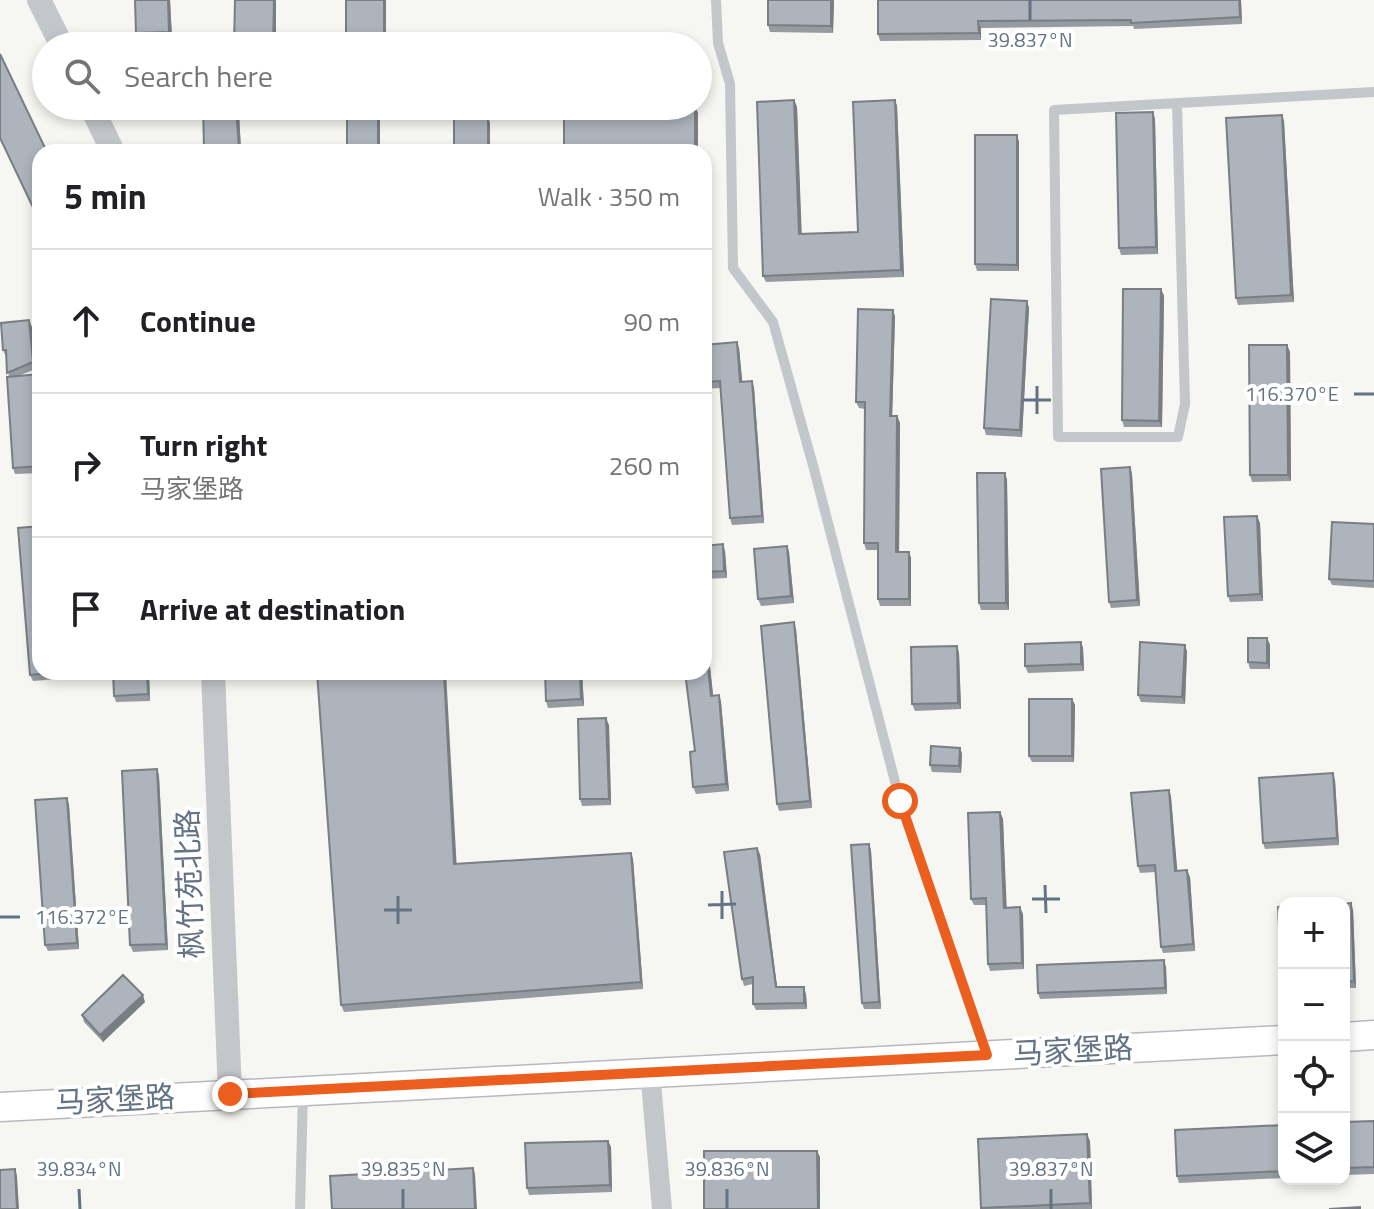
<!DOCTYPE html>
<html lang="en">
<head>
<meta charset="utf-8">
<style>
	:root { --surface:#fff; --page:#f2f2f2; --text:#202124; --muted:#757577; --line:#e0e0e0 }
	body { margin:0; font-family:"Titillium Web","Noto Sans SC",sans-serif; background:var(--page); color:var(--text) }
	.controls { position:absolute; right:24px; bottom:24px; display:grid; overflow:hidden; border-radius:16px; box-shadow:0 4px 12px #0003 }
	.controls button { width:72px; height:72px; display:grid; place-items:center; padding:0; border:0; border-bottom:2px solid var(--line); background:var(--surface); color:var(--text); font:40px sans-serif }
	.stop { position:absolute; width:24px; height:24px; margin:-18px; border:6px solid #eb5e1d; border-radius:50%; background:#fff }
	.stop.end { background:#eb5e1d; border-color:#fff; box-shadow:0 2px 8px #0008 }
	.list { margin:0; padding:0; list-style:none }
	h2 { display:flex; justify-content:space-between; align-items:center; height:104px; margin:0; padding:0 32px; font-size:34px }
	h2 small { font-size:26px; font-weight:400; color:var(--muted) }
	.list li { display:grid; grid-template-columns:52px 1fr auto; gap:24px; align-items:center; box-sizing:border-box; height:144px; padding:0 32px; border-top:2px solid var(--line) }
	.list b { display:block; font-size:30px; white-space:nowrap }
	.list p { margin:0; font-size:26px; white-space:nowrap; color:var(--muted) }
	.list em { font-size:26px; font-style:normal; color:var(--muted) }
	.icon { flex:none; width:44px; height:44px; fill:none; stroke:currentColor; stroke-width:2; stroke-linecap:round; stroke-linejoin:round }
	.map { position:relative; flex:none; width:1374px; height:1209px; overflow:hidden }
	.search { position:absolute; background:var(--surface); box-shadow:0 4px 12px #0003; left:32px; top:32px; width:680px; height:88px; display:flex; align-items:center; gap:20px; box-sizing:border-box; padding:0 28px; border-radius:44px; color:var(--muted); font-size:30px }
	.panel { position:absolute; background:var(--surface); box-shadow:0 4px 12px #0003; left:32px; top:144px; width:680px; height:536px; border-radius:24px }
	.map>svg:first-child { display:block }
</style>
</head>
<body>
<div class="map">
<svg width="1374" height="1209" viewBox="0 0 1374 1209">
	<rect width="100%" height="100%" fill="#f6f6f2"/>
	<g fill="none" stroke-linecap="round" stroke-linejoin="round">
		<defs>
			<path id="secondary" d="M 1344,1037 L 1374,1035
				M 0,1107 L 1284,1040"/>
		</defs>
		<use href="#secondary" stroke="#b5babf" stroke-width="31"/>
		<path stroke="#c3c6ca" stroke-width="10" d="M 716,0 L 718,43 L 730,84 L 733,268 L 773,322 L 814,469 L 900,801 L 986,1053
			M 1177,104 L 1185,404 L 1178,437 L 1058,437 L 1054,110 L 1374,92
			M 300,1209 L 303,1092"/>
		<path stroke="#c3c6ca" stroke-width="20" d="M 650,1071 L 662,1209"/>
		<path stroke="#c3c6ca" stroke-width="24" d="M 39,0 L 62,46
			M 91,106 L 113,152
			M 213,672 L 230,1094"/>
		<use href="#secondary" stroke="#fff" stroke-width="28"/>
	</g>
	<path fill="#959ba1" d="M 170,0 L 172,38 L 139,40 L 136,33 Z
		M 834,0 L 833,33 L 770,32 L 768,25 Z
		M 878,0 L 1241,0 L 1242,24 L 1134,29 L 1133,26 L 981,28 L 981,40 L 880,41 L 878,34 Z
		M 794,100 L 797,107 L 801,234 L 858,232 L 895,100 L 897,106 L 904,277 L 766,282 L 763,276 Z
		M 1153,112 L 1155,119 L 1158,254 L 1121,255 L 1119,248 Z
		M 239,113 L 241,149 L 252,152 L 206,152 L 204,147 Z
		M 698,113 L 698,152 L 564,152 Z
		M 1284,121 L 1294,302 L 1238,305 L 1236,298 Z
		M 1017,135 L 1019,142 L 1019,271 L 977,271 L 975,264 Z
		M 1161,289 L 1164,296 L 1162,427 L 1124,427 L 1122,420 Z
		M 1027,301 L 1029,308 L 1022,437 L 986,435 L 984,428 Z
		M 895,316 L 892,416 L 897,416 L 900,423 L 899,552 L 909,552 L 911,558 L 911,606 L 880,606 L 878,599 L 878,550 L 866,550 L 864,543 L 865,409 L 859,408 L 856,402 Z
		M 32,327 L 36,369 L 18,376 L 40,374 L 40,473 L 15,474 L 13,468 L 9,377 L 6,357 L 3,350 Z
		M 704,345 L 739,348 L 742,382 L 752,381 L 754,388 L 764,523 L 732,525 L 730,518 L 720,388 L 704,389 Z
		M 1287,345 L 1290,352 L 1291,481 L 1252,482 L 1250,475 Z
		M 1130,467 L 1132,474 L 1140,606 L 1111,608 L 1109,602 Z
		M 1005,473 L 1007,480 L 1009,610 L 981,610 L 979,603 Z
		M 1260,523 L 1263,601 L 1230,602 L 1228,596 Z
		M 1374,524 L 1374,588 L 1332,585 L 1329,579 Z
		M 704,546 L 725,551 L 727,578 L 705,579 L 707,610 L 704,610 Z
		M 787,546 L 789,552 L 794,603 L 761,606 L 758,599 Z
		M 796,629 L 812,808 L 779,811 L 777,804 Z
		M 1267,638 L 1270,645 L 1270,669 L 1250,669 L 1248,662 Z
		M 707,639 L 713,696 L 719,695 L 721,702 L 729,791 L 696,794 L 693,787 L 695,751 Z
		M 1081,642 L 1083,648 L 1084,671 L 1028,673 L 1025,666 Z
		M 957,646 L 959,653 L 961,709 L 915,711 L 912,704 Z
		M 1187,651 L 1185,704 L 1141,702 L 1138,695 Z
		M 40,672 L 67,672 L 68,678 L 33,681 L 30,675 Z
		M 149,672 L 150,701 L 116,702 L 114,696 Z
		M 545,672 L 582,672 L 584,706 L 548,708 L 546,701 Z
		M 1072,699 L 1075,705 L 1074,762 L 1032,762 L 1029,756 Z
		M 609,725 L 611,805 L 582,806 L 580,799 Z
		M 960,748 L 962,754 L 961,773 L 932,772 L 930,765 Z
		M 157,769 L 159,776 L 168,950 L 133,952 L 130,945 Z
		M 1335,780 L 1339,845 L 1265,849 L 1263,843 Z
		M 1169,790 L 1171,797 L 1177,871 L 1190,877 L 1195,951 L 1163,953 L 1161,947 L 1155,872 L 1140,873 L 1138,866 Z
		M 69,805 L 79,949 L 48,951 L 45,945 Z
		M 1000,812 L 1003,819 L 1006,908 L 1023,914 L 1024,969 L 990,971 L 988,964 L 986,905 L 974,905 L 971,899 Z
		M 869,844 L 871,851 L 881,1009 L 864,1009 L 862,1003 Z
		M 760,854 L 777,987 L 806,994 L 807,1009 L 756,1010 L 753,1004 L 753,984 L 744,986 L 742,979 Z
		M 633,859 L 643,989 L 344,1012 L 341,1005 L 456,864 Z
		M 1344,904 L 1353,910 L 1356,988 L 1344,988 Z
		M 1166,967 L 1167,994 L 1040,999 L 1038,993 Z
		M 145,1002 L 103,1042 L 84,1022 L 82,1015 Z
		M 1374,1121 L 1374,1174 L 1344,1175 L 1344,1122 Z
		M 1284,1125 L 1284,1178 L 1179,1183 L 1177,1176 Z
		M 608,1141 L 611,1147 L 612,1192 L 529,1195 L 527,1188 Z
		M 1090,1141 L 1092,1209 L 982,1209 L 981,1208 Z"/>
	<path fill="#797e83" d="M 168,0 L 170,0 L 172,38 L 169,32 Z
		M 274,0 L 276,0 L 276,46 L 273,46 Z
		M 384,0 L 386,0 L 386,46 L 384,46 Z
		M 831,0 L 834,0 L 833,33 L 831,26 Z
		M 1239,0 L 1241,0 L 1242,24 L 1240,17 Z
		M 978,21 L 981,28 L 981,40 L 979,33 Z
		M 794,100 L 797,107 L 802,240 L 799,234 Z
		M 895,100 L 897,106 L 904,277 L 901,270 Z
		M 695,106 L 698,113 L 698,152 L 695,152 Z
		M 236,107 L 239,113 L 241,152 L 239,149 Z
		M 1153,112 L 1155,119 L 1158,254 L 1156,247 Z
		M 378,114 L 380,120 L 380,152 L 378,152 Z
		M 1282,115 L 1284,121 L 1294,302 L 1291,295 Z
		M 488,116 L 490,123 L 490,152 L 488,152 Z
		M 1017,135 L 1019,142 L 1019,271 L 1017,265 Z
		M 1161,289 L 1164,296 L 1162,427 L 1159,421 Z
		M 1027,301 L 1029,308 L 1022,437 L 1020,430 Z
		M 893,310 L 895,316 L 892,423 L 890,416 Z
		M 29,320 L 32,327 L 36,369 L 33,362 Z
		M 737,342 L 739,348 L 743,388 L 740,382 Z
		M 1287,345 L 1290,352 L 1291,481 L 1288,475 Z
		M 752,381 L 754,388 L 764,523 L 762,516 Z
		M 897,416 L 900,423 L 899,558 L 896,552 Z
		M 1130,467 L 1132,474 L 1140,606 L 1137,600 Z
		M 1005,473 L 1007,480 L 1009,610 L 1006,603 Z
		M 1257,516 L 1260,523 L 1263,601 L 1260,594 Z
		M 723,544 L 725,551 L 727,578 L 724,571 Z
		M 787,546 L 789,552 L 794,603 L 791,596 Z
		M 909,552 L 911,558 L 911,606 L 909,599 Z
		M 704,577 L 705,579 L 707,610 L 705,603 Z
		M 794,622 L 796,629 L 812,808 L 810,801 Z
		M 704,632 L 707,639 L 714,703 L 711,696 Z
		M 1267,638 L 1270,645 L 1270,669 L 1267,663 Z
		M 1081,642 L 1083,648 L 1084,671 L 1081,664 Z
		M 1185,645 L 1187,651 L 1185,704 L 1182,697 Z
		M 957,646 L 959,653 L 961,709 L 958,703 Z
		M 147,672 L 149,672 L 150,701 L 148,694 Z
		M 444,672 L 446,672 L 457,871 L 454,864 Z
		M 580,672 L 582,672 L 584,706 L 581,699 Z
		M 719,695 L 721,702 L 729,791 L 726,784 Z
		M 1072,699 L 1075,705 L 1074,762 L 1072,756 Z
		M 606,718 L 609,725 L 611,805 L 609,799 Z
		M 960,748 L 962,754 L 961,773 L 959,766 Z
		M 157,769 L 159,776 L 168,950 L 166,944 Z
		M 1333,773 L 1335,780 L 1339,845 L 1337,838 Z
		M 1169,790 L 1171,797 L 1178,878 L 1175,871 Z
		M 67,798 L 69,805 L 79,949 L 77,943 Z
		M 1000,812 L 1003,819 L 1007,914 L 1004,908 Z
		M 869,844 L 871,851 L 881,1009 L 879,1002 Z
		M 757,848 L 760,854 L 778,994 L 776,987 Z
		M 631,853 L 633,859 L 643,989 L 641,982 Z
		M 1187,870 L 1190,877 L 1195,951 L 1193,944 Z
		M 1351,903 L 1353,910 L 1356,988 L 1354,981 Z
		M 1020,907 L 1023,914 L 1024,969 L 1022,963 Z
		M 1164,960 L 1166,967 L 1167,994 L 1165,988 Z
		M 804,987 L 806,994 L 807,1009 L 804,1003 Z
		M 143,995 L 145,1002 L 103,1042 L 100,1035 Z
		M 1087,1134 L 1090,1141 L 1092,1209 L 1090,1203 Z
		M 608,1141 L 611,1147 L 612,1192 L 610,1185 Z
		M 817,1151 L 820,1157 L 820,1209 L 818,1209 Z
		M 473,1168 L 475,1174 L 477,1209 L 475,1209 Z
		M 15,1169 L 17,1176 L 19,1209 L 17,1209 Z"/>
	<path fill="#adb4bb" stroke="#797e83" stroke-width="2" d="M 135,0 L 168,0 L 169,32 L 136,33 Z
		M 235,0 L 274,0 L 273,46 L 234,46 Z
		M 346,0 L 384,0 L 384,46 L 346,46 Z
		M 768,0 L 831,0 L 831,26 L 768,25 Z
		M 878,0 L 1239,0 L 1240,17 L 1131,23 L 1131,20 L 978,21 L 979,33 L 878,34 Z
		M 0,54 L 47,152 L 40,152 L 40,222 L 0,138 Z
		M 794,100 L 799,234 L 858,232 L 853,102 L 895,100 L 901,270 L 763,276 L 757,102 Z
		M 695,106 L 695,152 L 657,152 L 657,149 L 599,149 L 599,152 L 564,152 L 564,107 Z
		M 236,107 L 239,149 L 250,148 L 251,152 L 214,152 L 213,147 L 204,147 L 203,108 Z
		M 1153,112 L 1156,247 L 1119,248 L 1116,113 Z
		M 347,113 L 378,114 L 378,152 L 347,152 Z
		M 1282,115 L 1291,295 L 1236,298 L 1226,118 Z
		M 454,116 L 488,116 L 488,152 L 454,152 Z
		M 975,135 L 1017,135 L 1017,265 L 975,264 Z
		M 1123,289 L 1161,289 L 1159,421 L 1122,420 Z
		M 991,299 L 1027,301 L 1020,430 L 984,428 Z
		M 858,309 L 893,310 L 890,416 L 897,416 L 896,552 L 909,552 L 909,599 L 878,599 L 878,543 L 864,543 L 865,402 L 856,402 Z
		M 29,320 L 33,362 L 7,373 L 6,350 L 3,350 L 1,323 Z
		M 737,342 L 740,382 L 752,381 L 762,516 L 730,518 L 720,381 L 704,382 L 704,345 Z
		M 1249,345 L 1287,345 L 1288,475 L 1250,475 Z
		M 40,374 L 40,466 L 13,468 L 7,377 Z
		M 1130,467 L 1137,600 L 1109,602 L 1101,469 Z
		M 977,473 L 1005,473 L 1006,603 L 979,603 Z
		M 1257,516 L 1260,594 L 1228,596 L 1224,517 Z
		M 1332,522 L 1374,524 L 1374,581 L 1329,579 Z
		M 40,526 L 40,672 L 59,672 L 30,675 L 18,528 Z
		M 723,544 L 724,571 L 704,572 L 704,546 Z
		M 787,546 L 791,596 L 758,599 L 754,549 Z
		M 794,622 L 810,801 L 777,804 L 761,626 Z
		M 704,632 L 711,696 L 719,695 L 726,784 L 693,787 L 690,752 L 695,751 L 685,672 L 704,672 Z
		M 1248,638 L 1267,638 L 1267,663 L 1248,662 Z
		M 1081,642 L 1081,664 L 1025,666 L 1025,644 Z
		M 1140,642 L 1185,645 L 1182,697 L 1138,695 Z
		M 957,646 L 958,703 L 912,704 L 911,647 Z
		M 113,672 L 147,672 L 148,694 L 114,696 Z
		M 317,672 L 444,672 L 454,864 L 631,853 L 641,982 L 341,1005 Z
		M 545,672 L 580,672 L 581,699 L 546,701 Z
		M 1029,699 L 1072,699 L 1072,756 L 1029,756 Z
		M 606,718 L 609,799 L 580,799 L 578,719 Z
		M 931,746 L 960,748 L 959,766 L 930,765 Z
		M 157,769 L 166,944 L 130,945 L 122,771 Z
		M 1333,773 L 1337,838 L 1263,843 L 1259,778 Z
		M 1169,790 L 1175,871 L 1187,870 L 1193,944 L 1161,947 L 1155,865 L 1138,866 L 1131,793 Z
		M 67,798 L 77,943 L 45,945 L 35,800 Z
		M 1000,812 L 1004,908 L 1020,907 L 1022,963 L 988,964 L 986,898 L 971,899 L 968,813 Z
		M 869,844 L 879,1002 L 862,1003 L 851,845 Z
		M 757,848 L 776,987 L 804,987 L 804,1003 L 753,1004 L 753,977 L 742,979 L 724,852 Z
		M 1351,903 L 1354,981 L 1344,982 L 1344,904 Z
		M 1284,906 L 1284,984 L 1282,984 L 1278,907 Z
		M 1164,960 L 1165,988 L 1038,993 L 1037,965 Z
		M 123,975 L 143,995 L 100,1035 L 82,1015 Z
		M 1374,1121 L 1374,1167 L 1344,1168 L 1344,1122 Z
		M 1284,1125 L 1284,1171 L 1177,1176 L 1175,1130 Z
		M 1087,1134 L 1090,1203 L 981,1208 L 978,1139 Z
		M 608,1141 L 610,1185 L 527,1188 L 525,1143 Z
		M 704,1151 L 817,1151 L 818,1209 L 704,1209 Z
		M 473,1168 L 475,1209 L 332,1209 L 330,1176 Z
		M 15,1169 L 17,1209 L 0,1209 L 0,1170 Z
		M 1360,1207 L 1360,1209 L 1329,1209 Z"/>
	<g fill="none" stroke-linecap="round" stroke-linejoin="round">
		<path stroke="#eb5e1d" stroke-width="10" d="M 230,1094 L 987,1055 L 900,801"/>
	</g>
	<path fill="none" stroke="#637384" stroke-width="3" d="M 1030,0 L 1030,20M 1037,386 L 1037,414M 1354,394 L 1374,394M 1023,400 L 1051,400M 1045,885 L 1046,913M 722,891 L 722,919M 398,896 L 398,924M 1032,899 L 1060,899M 708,905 L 736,904M 384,910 L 412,910M 0,917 L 20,917M 79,1189 L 80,1209M 403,1189 L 403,1209M 727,1189 L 727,1209M 1051,1189 L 1051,1209"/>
	<g text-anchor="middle" stroke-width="8" stroke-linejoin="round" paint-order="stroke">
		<g font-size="30" fill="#637384" stroke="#fff">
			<text transform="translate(190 884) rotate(-92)" y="10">枫竹苑北路</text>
			<text transform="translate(1073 1051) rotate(-3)" y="10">马家堡路</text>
			<text transform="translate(115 1100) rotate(-3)" y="10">马家堡路</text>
		</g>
	</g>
	<g font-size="20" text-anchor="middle" fill="#637384" stroke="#fff" stroke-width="8" stroke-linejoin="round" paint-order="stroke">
		<text x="1030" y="47">39.837°N</text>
		<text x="1292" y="401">116.370°E</text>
		<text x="82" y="924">116.372°E</text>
		<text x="79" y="1176">39.834°N</text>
		<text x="403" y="1176">39.835°N</text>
		<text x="727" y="1176">39.836°N</text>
		<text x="1051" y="1176">39.837°N</text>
	</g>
</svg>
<div class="controls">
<button>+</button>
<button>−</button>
<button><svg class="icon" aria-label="locate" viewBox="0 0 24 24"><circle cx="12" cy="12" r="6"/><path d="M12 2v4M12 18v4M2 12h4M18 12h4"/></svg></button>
<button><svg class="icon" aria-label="layers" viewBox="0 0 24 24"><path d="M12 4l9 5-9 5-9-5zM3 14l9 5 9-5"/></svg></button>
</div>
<div class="stop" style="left:900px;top:801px"></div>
<div class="stop end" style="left:230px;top:1094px"></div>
<div class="search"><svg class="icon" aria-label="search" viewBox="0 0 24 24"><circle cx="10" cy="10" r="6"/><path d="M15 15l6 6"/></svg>Search here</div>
<section class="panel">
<h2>5 min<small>Walk · 350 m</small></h2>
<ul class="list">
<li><svg class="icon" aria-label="ahead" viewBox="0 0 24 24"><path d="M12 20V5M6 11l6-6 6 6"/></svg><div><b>Continue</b></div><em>90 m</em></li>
<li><svg class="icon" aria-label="right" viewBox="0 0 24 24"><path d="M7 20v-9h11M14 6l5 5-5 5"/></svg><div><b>Turn right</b><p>马家堡路</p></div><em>260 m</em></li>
<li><svg class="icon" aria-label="arrive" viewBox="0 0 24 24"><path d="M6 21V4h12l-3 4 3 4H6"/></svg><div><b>Arrive at destination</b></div></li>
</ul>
</section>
</div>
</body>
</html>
